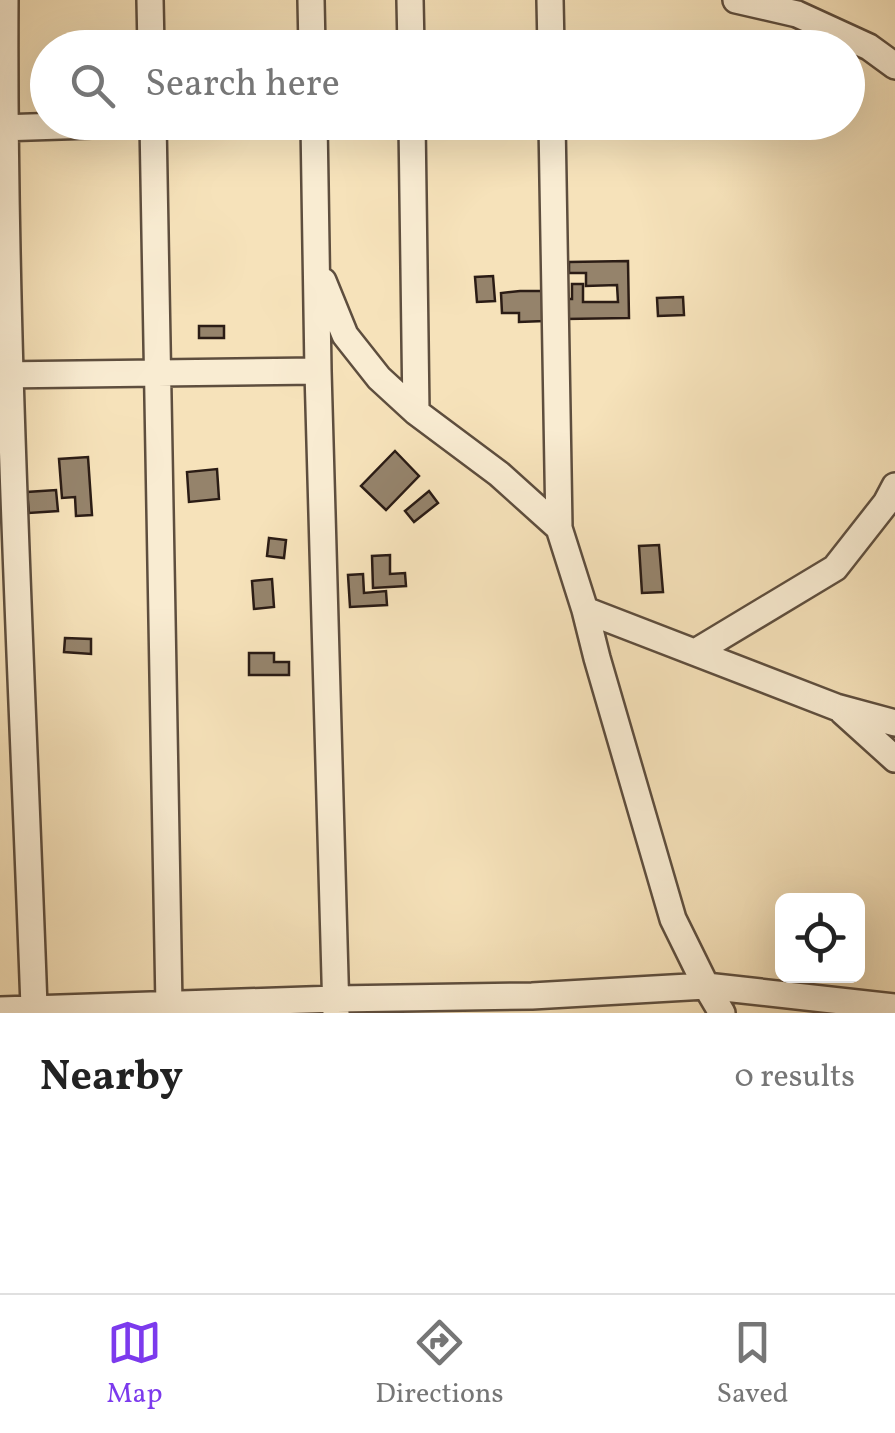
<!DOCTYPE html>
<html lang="en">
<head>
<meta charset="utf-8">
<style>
	:root { --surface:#fff; --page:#f6f6f6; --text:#222; --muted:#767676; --line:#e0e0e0; --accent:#7c3aed }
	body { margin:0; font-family:Vollkorn,serif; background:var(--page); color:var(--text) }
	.controls { position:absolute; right:30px; bottom:30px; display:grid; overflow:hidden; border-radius:15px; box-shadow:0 10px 40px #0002 }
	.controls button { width:90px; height:90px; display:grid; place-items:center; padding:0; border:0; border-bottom:2px solid var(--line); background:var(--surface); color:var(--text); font:50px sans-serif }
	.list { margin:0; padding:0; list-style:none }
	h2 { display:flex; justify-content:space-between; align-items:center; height:130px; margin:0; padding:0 40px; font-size:42px }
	h2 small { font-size:32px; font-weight:400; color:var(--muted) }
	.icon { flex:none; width:55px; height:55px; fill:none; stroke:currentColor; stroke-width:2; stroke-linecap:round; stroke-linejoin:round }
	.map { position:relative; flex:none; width:895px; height:1013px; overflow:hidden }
	.search { position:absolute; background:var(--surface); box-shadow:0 10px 40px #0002; left:30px; right:30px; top:30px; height:110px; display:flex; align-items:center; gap:25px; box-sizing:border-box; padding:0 35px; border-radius:55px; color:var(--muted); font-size:38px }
	.sheet { height:280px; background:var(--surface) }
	nav { display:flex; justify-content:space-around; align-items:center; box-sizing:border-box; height:140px; border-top:2px solid var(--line); background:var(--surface); font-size:28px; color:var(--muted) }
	nav a { display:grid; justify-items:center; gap:5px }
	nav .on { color:var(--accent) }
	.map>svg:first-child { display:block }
</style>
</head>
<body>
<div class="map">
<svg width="895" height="1013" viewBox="0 0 895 1013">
	<rect width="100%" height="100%" fill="#f6e2ba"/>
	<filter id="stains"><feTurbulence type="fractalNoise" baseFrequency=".002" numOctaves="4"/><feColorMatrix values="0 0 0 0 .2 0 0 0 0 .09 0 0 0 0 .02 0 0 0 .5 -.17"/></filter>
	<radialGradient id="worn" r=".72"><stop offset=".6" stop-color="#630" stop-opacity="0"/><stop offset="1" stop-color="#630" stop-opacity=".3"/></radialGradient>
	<path fill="#95836b" stroke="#2b1c15" stroke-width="2.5" d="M 628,261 L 629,318 L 565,319 L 565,299 L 572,299 L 572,284 L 583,284 L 583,302 L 618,302 L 617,285 L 586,286 L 586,273 L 569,273 L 569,262 Z
		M 493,276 L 495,301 L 477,302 L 475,277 Z
		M 520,291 L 544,291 L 544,321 L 519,322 L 519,313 L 502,313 L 501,293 Z
		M 683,297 L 684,315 L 658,316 L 657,298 Z
		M 199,326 L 224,326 L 224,338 L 199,338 Z
		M 395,451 L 419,476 L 386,510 L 361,486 Z
		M 88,457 L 92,515 L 76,516 L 75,497 L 62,498 L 59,459 Z
		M 217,469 L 219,499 L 189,502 L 187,472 Z
		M 56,490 L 58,511 L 29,513 L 27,492 Z
		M 429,491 L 438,503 L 414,522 L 405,511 Z
		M 269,538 L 286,540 L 284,558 L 267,556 Z
		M 659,545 L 663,592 L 642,593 L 639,546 Z
		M 390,555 L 390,574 L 405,573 L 406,586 L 373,588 L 372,556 Z
		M 363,574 L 364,593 L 386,591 L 387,605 L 350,607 L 348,575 Z
		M 272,579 L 274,607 L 254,609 L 252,581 Z
		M 65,638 L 91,639 L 91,654 L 64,652 Z
		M 249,653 L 274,653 L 274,662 L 289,662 L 289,675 L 249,675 Z"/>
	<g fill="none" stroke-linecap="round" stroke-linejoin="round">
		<defs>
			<path id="minor" d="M 5,0 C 3,336 22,672 34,1007
				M 150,0 L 151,48
				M 311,0 L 312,48
				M 410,0 L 411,48
				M 550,0 L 551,48
				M 736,0 L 797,14 L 869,47 L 895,66
				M 153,122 L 169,1006
				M 314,122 L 318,371 L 336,1013
				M 412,122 L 416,412
				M 552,122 L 559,528 L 585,610 L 597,658 L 673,919 L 706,986 L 722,1013
				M 0,128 L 153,123
				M 323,281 L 345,335 L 379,378 L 416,412 L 499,474 L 559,528
				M 0,375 L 318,371
				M 585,610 L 836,707 L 895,723
				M 697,651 L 835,568 L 886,503 L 895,486
				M 843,712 L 895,759
				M 0,1010 L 336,999 L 532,996 L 706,986 L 895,1007"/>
		</defs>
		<use href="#minor" stroke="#5e4e3e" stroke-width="30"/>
		<use href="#minor" stroke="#f9ecd2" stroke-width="25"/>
	</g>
	<rect width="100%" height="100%" filter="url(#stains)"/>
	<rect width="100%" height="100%" fill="url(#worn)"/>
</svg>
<div class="controls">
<button><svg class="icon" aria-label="locate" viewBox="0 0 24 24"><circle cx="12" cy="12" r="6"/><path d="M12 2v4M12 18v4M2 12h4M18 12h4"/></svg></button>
</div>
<div class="search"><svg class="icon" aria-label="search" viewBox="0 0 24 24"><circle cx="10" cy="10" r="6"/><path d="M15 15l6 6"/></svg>Search here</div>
</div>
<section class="sheet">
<h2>Nearby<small>0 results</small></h2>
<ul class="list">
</ul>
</section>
<nav>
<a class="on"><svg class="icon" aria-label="map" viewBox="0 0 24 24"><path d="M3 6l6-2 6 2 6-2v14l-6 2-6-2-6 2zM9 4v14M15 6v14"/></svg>Map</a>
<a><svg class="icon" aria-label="directions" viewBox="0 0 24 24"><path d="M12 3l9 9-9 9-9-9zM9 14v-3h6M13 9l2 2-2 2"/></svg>Directions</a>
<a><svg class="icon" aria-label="saved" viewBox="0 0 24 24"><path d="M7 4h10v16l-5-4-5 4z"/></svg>Saved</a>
</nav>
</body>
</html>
